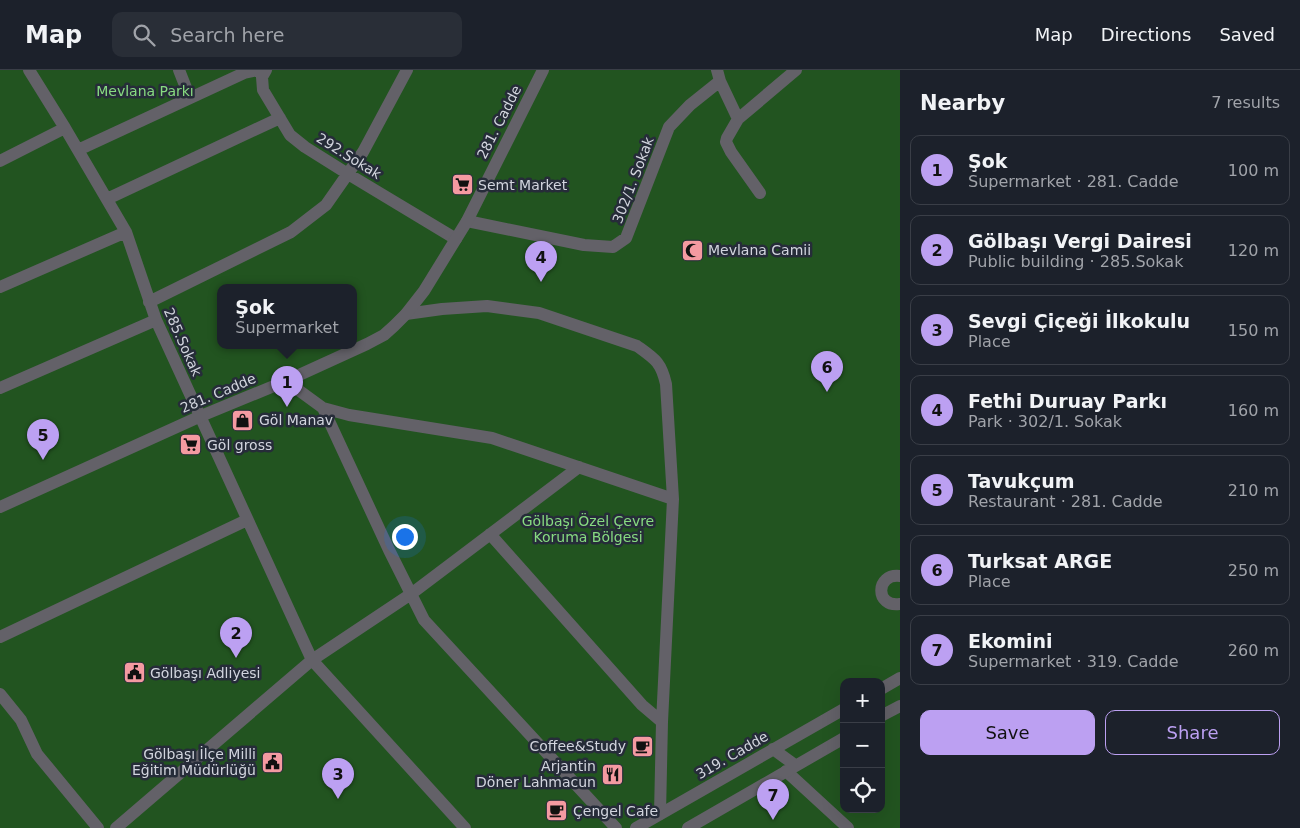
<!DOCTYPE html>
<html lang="en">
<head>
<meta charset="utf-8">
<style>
	:root { --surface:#1c212b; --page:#292e37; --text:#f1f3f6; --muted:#a0a3a9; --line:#3a3e47; --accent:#bca0f2 }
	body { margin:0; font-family:"DejaVu Sans",sans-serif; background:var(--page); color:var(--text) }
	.controls { position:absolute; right:15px; bottom:15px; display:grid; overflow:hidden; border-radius:10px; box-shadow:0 5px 20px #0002 }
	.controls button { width:45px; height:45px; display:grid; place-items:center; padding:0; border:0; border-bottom:1px solid var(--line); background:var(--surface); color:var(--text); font:25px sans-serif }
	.you { position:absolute; left:404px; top:466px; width:18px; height:18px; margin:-12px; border:4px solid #fff; border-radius:50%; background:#1a73e8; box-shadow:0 0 0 8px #1a73e833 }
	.badge { display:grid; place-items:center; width:32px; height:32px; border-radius:50%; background:var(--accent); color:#111; font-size:16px; font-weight:700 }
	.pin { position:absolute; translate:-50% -41px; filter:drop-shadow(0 1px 2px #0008) }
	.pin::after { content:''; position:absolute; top:26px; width:18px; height:15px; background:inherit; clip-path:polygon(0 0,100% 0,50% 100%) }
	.popup { position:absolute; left:217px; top:214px; width:140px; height:65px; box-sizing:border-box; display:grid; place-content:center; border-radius:10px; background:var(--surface); filter:drop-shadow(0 1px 4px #0005); font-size:16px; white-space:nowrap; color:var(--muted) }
	.popup b { font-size:19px; color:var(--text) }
	.popup::after { content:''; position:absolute; left:50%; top:100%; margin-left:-10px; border:10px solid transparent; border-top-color:var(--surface) }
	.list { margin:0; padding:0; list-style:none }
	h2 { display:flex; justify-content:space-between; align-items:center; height:65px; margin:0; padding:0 20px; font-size:21px }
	h2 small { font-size:16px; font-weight:400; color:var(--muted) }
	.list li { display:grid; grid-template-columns:32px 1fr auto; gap:15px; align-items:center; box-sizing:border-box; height:70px; margin:0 10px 10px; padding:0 10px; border:1px solid var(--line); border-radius:10px }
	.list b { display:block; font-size:19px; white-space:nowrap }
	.list p { margin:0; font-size:16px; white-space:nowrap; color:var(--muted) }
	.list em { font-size:16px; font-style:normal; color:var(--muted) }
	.actions { display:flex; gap:10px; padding:15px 20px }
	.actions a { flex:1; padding:11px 0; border:1px solid var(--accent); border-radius:10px; text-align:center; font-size:18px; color:var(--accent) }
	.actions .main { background:var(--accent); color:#111 }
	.icon { flex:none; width:28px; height:28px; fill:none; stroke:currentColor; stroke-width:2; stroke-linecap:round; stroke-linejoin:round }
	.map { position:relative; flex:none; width:900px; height:758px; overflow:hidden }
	header { display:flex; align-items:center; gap:30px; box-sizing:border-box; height:70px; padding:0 25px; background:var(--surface); border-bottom:1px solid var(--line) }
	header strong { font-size:24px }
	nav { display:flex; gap:28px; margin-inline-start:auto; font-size:18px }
	.search { width:350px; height:45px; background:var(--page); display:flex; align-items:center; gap:12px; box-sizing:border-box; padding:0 18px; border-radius:10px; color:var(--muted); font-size:19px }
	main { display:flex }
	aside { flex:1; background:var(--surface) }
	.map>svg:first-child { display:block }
</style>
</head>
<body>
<header>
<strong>Map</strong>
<div class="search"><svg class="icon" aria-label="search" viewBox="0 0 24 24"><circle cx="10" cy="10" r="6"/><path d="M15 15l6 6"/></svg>Search here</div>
<nav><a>Map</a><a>Directions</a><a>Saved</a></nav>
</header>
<main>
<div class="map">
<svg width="900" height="758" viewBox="0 0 900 758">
	<rect width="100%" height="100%" fill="#262c39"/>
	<path fill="#225420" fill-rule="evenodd" d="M 0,0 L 900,0 L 900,758 L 0,758 ZM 221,218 L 353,218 L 353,276 L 221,276 ZM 844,612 L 881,612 L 881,739 L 844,739 Z"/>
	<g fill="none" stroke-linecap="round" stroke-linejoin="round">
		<path stroke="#636168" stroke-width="12" d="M 29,0 L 65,58 L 126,162 L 156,250 L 312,590 L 465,758
			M 179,0 L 190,28
			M 266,0 L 262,7 L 263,20 L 290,65 L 305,77 L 348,104 L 456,169
			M 717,0 L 720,11 L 738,49
			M 78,80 L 244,3 L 258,0
			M 0,91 L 65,58
			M 760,123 L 731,82 L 726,72 L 727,68 L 738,49 L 796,0
			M 107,129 L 280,48
			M 467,151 L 584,175 L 613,177 L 626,168 L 669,57 L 690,35 L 720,11
			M 0,217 L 126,162
			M 149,232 L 291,162 L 326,135 L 363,82 L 407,0
			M 406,244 L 442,239 L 487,236 L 539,243 L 637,276 C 655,289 661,292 666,314 L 673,429 L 662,652 L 660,744
			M 286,311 L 323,338 L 349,345 L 492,368 L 673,429
			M 0,318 L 156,250
			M 323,338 L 389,480 L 424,550 L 616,758
			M 490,464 L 642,635 L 662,652
			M 0,567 L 247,450
			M 0,624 L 21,650 L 37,684 L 98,758
			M 786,701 L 848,758
			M 116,758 L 312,590 L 411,524 L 579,397"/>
		<path stroke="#636168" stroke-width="12" d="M 0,437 L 201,346 L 286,311 L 367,274 L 384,265 L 394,256 L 406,244 L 424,221 L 467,151 L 543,0
			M 900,506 C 875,503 875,538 900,534
			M 881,619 L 900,608
			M 881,646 L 900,636
			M 773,679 L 795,695
			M 636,758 L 844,639
			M 688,758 L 844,668"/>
	</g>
	<defs>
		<symbol id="supermarket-square" viewBox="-11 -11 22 22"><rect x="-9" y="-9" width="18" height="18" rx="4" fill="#f49aa1" stroke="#262c39"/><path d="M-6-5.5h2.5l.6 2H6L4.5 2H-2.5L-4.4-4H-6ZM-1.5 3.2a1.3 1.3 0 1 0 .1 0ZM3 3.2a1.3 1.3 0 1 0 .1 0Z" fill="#111"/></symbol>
		<symbol id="mosque-square" viewBox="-11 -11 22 22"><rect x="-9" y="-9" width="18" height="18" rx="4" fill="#f49aa1" stroke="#262c39"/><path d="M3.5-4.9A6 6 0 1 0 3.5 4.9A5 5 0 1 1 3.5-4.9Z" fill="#111"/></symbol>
		<symbol id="shop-square" viewBox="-11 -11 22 22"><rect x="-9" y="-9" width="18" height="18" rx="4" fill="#f49aa1" stroke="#262c39"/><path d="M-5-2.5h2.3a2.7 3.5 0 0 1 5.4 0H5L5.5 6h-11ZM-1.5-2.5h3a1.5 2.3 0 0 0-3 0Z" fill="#111"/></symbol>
		<symbol id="civic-square" viewBox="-11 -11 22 22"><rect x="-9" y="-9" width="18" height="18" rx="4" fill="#f49aa1" stroke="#262c39"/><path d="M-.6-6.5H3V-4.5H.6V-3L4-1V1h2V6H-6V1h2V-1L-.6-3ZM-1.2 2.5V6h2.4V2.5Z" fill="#111"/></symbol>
		<symbol id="cafe-square" viewBox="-11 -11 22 22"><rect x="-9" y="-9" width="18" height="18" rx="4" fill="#f49aa1" stroke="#262c39"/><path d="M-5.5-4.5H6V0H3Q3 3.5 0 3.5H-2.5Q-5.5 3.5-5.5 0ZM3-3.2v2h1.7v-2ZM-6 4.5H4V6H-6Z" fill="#111"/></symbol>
		<symbol id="restaurant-square" viewBox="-11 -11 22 22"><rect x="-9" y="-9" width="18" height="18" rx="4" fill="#f49aa1" stroke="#262c39"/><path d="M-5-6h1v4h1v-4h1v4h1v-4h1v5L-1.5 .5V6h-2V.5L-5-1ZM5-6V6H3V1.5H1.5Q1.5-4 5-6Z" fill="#111"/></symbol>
	</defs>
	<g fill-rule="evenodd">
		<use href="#supermarket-square" x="450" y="102" width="25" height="25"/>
		<use href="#mosque-square" x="680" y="168" width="25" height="25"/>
		<use href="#shop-square" x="230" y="338" width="25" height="25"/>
		<use href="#supermarket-square" x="178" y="362" width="25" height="25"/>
		<use href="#civic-square" x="122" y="590" width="25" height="25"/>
		<use href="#cafe-square" x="630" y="664" width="25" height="25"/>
		<use href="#civic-square" x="260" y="680" width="25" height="25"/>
		<use href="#restaurant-square" x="600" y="692" width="25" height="25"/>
		<use href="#cafe-square" x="544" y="728" width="25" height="25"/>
	</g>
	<g text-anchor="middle" stroke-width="5" stroke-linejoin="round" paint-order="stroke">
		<g font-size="14" fill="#87db81" stroke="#262c39">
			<text x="145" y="26">Mevlana Parkı</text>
			<text x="588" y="456">Gölbaşı Özel Çevre<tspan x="588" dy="16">Koruma Bölgesi</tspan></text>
		</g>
		<g font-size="14" fill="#d2d5de" stroke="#262c39">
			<text transform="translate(499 52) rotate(-63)" y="5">281. Cadde</text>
			<text transform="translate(349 86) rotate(32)" y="5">292.Sokak</text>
			<text transform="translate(633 110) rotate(-69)" y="5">302/1. Sokak</text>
			<text transform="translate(183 272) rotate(66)" y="5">285.Sokak</text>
			<text transform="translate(218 323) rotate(-23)" y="5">281. Cadde</text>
			<text transform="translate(732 685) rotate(-30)" y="5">319. Cadde</text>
		</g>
		<g font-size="14" fill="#d2d5de" stroke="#262c39" text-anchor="start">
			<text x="478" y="120">Semt Market</text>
			<text x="708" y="185">Mevlana Camii</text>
			<text x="259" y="355">Göl Manav</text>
			<text x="207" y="380">Göl gross</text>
			<text x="150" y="608">Gölbaşı Adliyesi</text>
			<text x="626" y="681" text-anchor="end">Coffee&amp;Study</text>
			<text x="256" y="689" text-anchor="end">Gölbaşı İlçe Milli<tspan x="256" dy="16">Eğitim Müdürlüğü</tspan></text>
			<text x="596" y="701" text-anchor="end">Arjantin<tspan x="596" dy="16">Döner Lahmacun</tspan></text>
			<text x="573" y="746">Çengel Cafe</text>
		</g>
	</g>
</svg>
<div class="controls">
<button>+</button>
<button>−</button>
<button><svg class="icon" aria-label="locate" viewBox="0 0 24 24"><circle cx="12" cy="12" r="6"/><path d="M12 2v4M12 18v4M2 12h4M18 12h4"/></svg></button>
</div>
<div class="you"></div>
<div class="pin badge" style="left:287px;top:337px">1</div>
<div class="popup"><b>Şok</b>Supermarket</div>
<div class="pin badge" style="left:236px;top:588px">2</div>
<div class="pin badge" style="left:338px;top:729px">3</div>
<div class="pin badge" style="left:541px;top:212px">4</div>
<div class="pin badge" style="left:43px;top:390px">5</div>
<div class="pin badge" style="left:827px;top:322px">6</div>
<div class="pin badge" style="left:773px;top:750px">7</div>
</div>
<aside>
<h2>Nearby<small>7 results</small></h2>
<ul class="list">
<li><span class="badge">1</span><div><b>Şok</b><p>Supermarket · 281. Cadde</p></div><em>100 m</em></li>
<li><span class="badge">2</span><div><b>Gölbaşı Vergi Dairesi</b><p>Public building · 285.Sokak</p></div><em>120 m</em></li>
<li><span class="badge">3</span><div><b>Sevgi Çiçeği İlkokulu</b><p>Place</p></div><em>150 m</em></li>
<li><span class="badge">4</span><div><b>Fethi Duruay Parkı</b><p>Park · 302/1. Sokak</p></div><em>160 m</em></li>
<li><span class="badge">5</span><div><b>Tavukçum</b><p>Restaurant · 281. Cadde</p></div><em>210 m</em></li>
<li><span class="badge">6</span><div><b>Turksat ARGE</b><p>Place</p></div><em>250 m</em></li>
<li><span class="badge">7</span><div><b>Ekomini</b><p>Supermarket · 319. Cadde</p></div><em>260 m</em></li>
</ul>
<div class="actions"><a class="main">Save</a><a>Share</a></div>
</aside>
</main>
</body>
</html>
